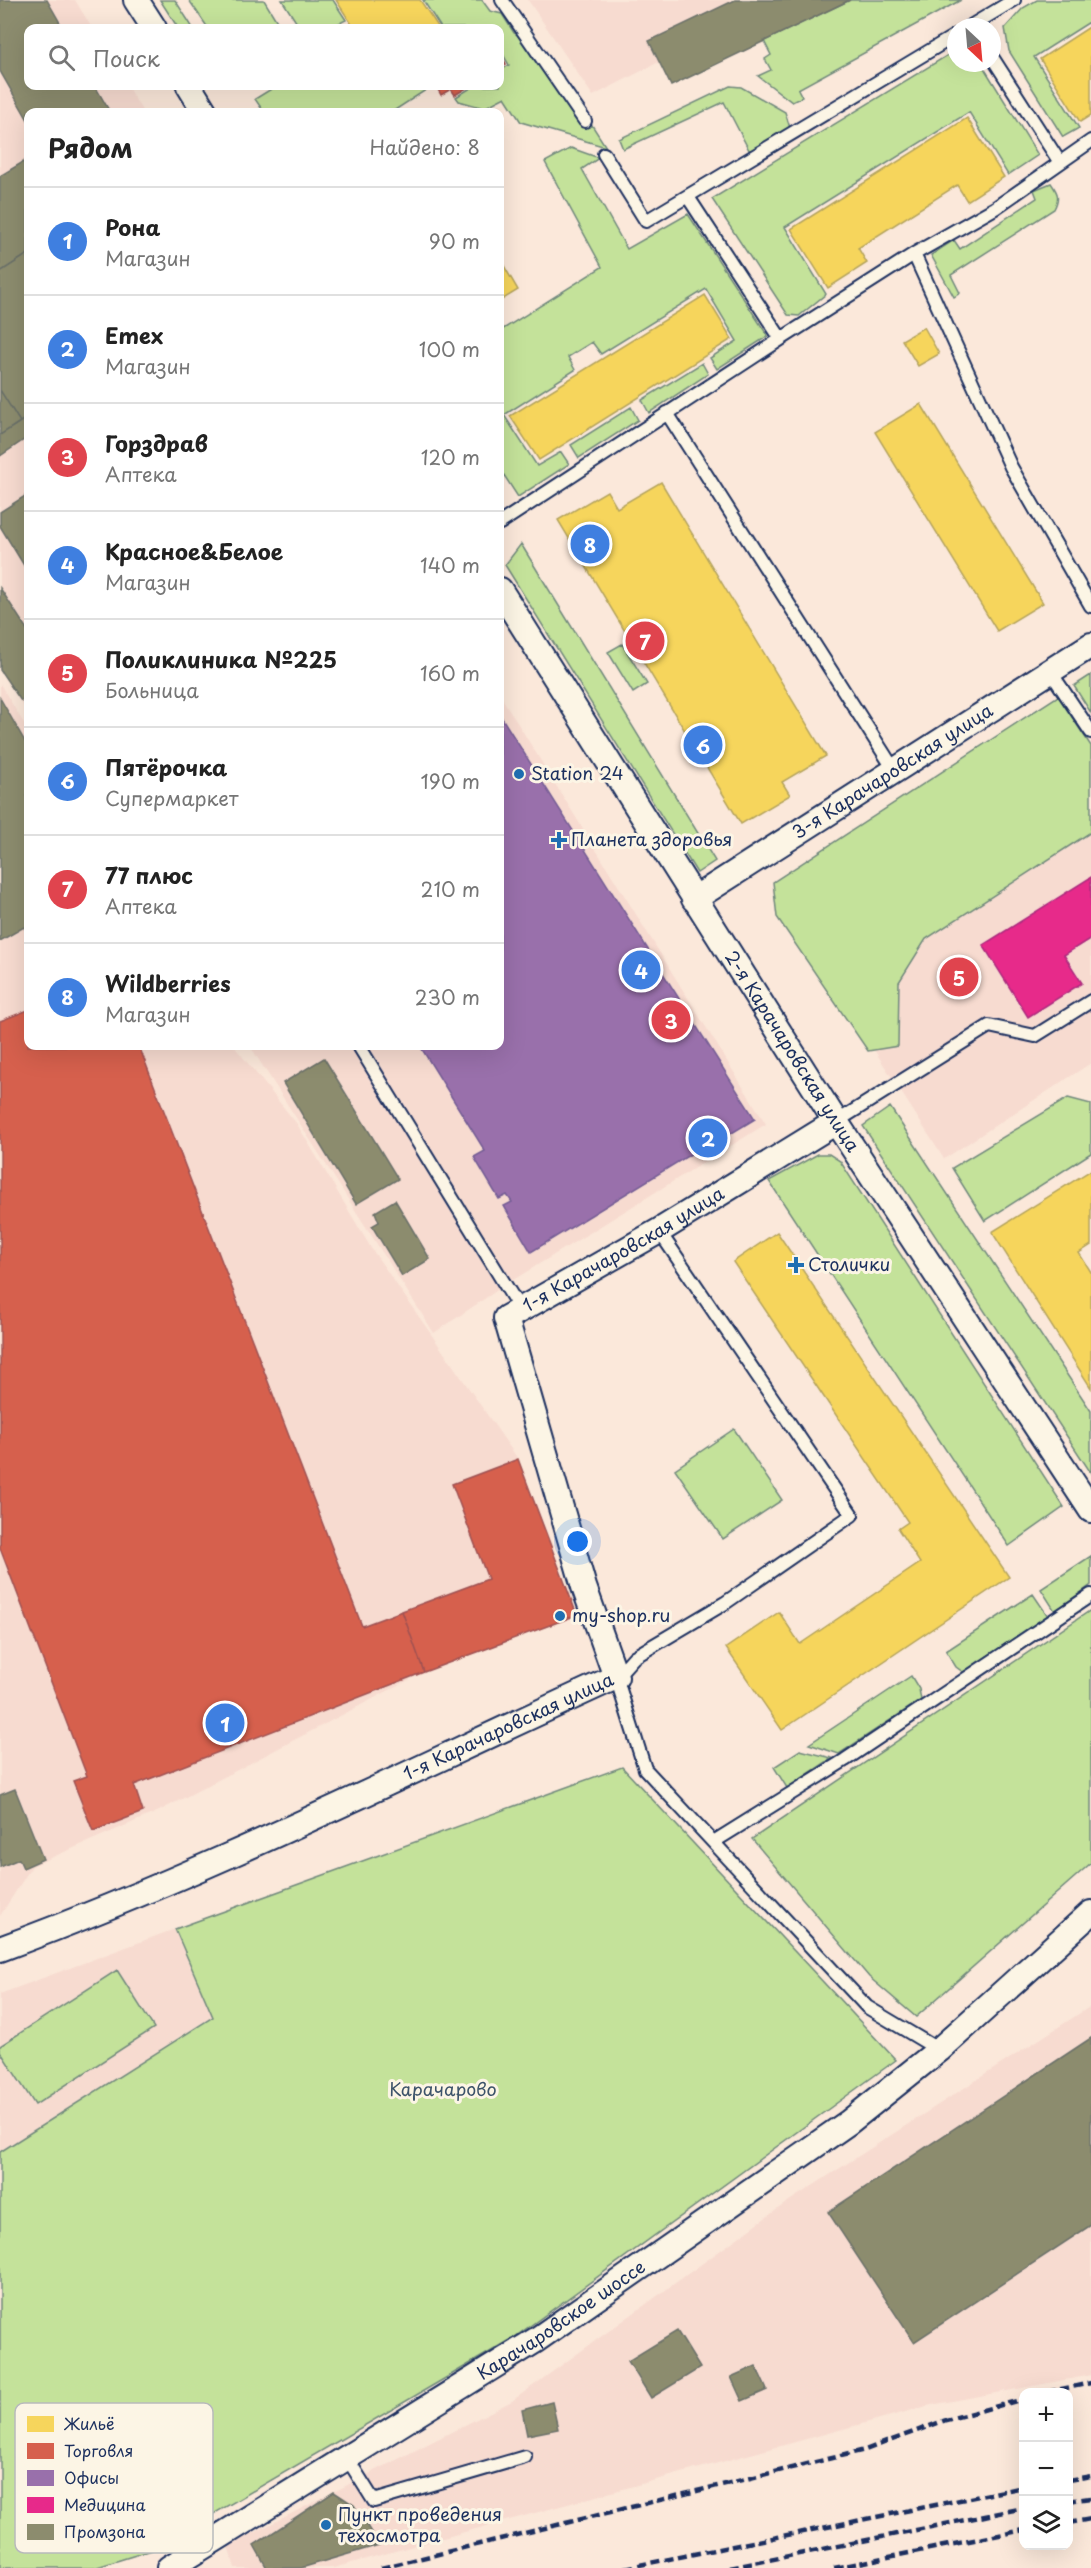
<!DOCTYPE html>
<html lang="ru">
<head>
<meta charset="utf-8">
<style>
	:root { --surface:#fff; --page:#f2f2f2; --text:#222; --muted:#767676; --line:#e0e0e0; --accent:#ea580c }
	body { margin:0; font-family:"Playpen Sans",sans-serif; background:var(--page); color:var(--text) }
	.controls { position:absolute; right:18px; bottom:18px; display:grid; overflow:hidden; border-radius:12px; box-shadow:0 6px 24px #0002 }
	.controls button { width:54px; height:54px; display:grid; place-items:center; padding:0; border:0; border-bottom:2px solid var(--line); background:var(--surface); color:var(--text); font:30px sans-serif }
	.compass { position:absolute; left:947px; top:18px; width:54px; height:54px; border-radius:50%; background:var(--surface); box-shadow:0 6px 24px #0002; rotate:154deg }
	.you { position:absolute; left:578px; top:1542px; width:21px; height:21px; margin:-15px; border:4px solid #fff; border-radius:50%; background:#1a73e8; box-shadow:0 0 0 9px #1a73e833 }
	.badge { display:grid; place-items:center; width:39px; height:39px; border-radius:50%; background:var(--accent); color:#fff; font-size:20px; font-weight:700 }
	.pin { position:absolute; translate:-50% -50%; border:3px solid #fff; box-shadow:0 2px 6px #0006 }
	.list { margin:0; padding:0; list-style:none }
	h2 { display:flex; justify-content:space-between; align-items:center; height:78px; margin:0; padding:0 24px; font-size:26px }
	h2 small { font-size:20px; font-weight:400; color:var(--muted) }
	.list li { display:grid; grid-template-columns:39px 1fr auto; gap:18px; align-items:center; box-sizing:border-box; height:108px; padding:0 24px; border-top:2px solid var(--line) }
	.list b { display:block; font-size:22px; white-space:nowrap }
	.list p { margin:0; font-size:20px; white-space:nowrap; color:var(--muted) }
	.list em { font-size:20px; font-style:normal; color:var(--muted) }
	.icon { flex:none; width:33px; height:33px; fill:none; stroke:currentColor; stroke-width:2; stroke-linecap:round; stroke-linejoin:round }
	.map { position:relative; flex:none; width:1091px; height:2568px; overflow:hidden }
	.search { position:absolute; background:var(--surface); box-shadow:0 6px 24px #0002; left:24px; top:24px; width:480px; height:66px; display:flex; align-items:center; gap:15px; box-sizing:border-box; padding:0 21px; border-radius:12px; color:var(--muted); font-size:22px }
	.panel { position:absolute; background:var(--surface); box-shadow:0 6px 24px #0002; left:24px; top:108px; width:480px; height:942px; border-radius:12px }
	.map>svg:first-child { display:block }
</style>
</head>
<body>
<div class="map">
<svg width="1091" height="2568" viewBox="0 0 1091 2568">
	<rect width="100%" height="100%" fill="#fbe8da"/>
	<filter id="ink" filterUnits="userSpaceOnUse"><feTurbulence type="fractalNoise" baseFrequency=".0167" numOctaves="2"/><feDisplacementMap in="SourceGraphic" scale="12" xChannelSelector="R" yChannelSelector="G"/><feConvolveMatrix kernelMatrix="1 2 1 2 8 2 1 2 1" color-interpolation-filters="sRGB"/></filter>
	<g filter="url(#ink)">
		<path fill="#f7dbd0" d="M 0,0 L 75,0 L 92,28 L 28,28 L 28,86 L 127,86 L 143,112 L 28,112 L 28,713 L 0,671 Z
			M 528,0 L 850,0 L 671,86 L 659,62 L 593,96 Z
			M 0,684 L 28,730 L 28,1046 L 234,1046 L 297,1124 L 371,1248 L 518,1459 L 452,1484 L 488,1579 L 402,1611 L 424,1672 L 159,1811 L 32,1866 L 0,1916 Z
			M 500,695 L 766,1124 L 505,1285 L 434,1333 L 250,1046 L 500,1046 Z
			M 1062,699 L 1091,746 L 1091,1063 L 944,1159 L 772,890 Z
			M 175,1929 L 213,2016 L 0,2152 L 0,1994 Z
			M 1091,2006 L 1091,2375 L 931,2405 L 333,2568 L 235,2568 L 228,2546 L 512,2401 L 786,2203 Z"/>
		<path fill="#c4e29a" stroke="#70887c" stroke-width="1.5" d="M 160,0 L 175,0 L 193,28 L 178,28 Z
			M 189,0 L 264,0 L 281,28 L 208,28 Z
			M 282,0 L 333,0 L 346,20 L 329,28 L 300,28 Z
			M 423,0 L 482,0 L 490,11 L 502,14 L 514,33 L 542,47 L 606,147 L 521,122 L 505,97 L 484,108 L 459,101 L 456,97 L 474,86 L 500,86 L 500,71 L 509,65 L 500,49 L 500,28 L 441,28 Z
			M 850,0 L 961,0 L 798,89 L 802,97 L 792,102 L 758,76 L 771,70 L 765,59 L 771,55 L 764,41 Z
			M 1037,0 L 1091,0 L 1091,21 L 1034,57 L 1079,128 L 1063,137 L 1009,51 L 1005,28 L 1023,8 Z
			M 956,50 L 956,63 L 981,63 L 1038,155 L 1008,175 L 969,112 L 785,227 L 826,294 L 799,316 L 788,315 L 712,199 Z
			M 276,86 L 432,86 L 392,112 L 264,112 L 255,99 Z
			M 730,86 L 741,87 L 785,112 L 790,128 L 757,150 L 749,150 L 724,102 L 623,149 L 619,139 Z
			M 571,148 L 599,158 L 582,169 L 627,249 L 688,214 L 768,336 L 717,369 L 710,358 L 737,341 L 706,289 L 601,354 L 592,342 L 568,357 L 575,370 L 504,415 L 537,466 L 561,452 L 569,464 L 518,497 L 500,469 L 500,331 L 602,267 L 545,162 Z
			M 1051,183 C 1058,193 1060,197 1054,209 L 951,275 L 960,293 L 954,297 L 931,255 L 954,240 L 960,249 L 1037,198 L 1034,190 Z
			M 702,363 L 708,374 L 649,413 L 642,400 Z
			M 631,407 L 638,420 L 579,458 L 571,445 Z
			M 521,544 L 715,861 L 697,873 L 505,565 Z
			M 622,644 L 647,684 L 633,693 L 608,652 Z
			M 1091,675 L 1091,713 L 1074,686 Z
			M 1058,696 L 1091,746 L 1091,832 L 926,939 L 899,982 L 898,1046 L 868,1051 L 777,917 L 773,882 Z
			M 1068,1098 L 1091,1104 L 1091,1153 L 985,1221 L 952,1168 Z
			M 890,1107 L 1091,1411 L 1091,1473 L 863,1126 Z
			M 818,1154 L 829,1154 L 840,1161 L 1064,1507 L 1009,1546 L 769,1181 Z
			M 734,1429 L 782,1500 L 723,1539 L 675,1469 Z
			M 1091,1556 L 1091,1585 L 1055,1611 L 1041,1589 Z
			M 1033,1594 L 1048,1616 L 963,1672 L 956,1667 L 946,1651 Z
			M 1091,1610 L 1091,1863 L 916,2017 L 869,1977 L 752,1839 Z
			M 911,1676 L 919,1689 L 921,1700 L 839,1754 L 809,1744 Z
			M 800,1750 L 832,1758 L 787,1788 L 774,1767 Z
			M 622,1767 L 896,2060 L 512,2339 L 152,2550 L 94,2568 L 0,2568 L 0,2152 L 213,2017 L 175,1929 Z
			M 117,1970 L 154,2028 L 35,2105 L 0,2051 L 0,2046 Z"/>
		<path fill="#f6d55c" stroke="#b4a35d" stroke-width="1.5" d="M 336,0 L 420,0 L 439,28 L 354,28 Z
			M 1091,26 L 1091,115 L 1080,122 L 1040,59 Z
			M 967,118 L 1004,177 L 967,201 L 957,185 L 858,248 L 867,263 L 828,288 L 791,229 Z
			M 500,259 L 518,290 L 500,301 Z
			M 705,295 L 732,339 L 539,460 L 510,416 Z
			M 924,327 L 939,354 L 918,366 L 902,340 Z
			M 921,404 L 1043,603 L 997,631 L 875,432 Z
			M 661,482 L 826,756 L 782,782 L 790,795 L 741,824 L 558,520 L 607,491 L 617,508 Z
			M 1091,1170 L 1091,1245 L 1079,1253 L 1091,1272 L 1091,1388 L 992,1232 Z
			M 777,1232 L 1009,1577 L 782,1730 L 726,1648 L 779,1612 L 800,1644 L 920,1563 L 898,1529 L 908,1522 L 733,1262 Z"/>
		<path fill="#d6604d" stroke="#9e5152" stroke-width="1.5" d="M 500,53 L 506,64 L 500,68 Z
			M 436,86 L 470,86 L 455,95 L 451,89 L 441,95 Z
			M 28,1010 L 28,1046 L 139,1046 L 362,1626 L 402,1611 L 424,1672 L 134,1785 L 143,1812 L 93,1831 L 73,1781 L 87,1776 L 0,1548 L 0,1021 Z
			M 518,1459 L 577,1615 L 424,1672 L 402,1611 L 488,1579 L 452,1484 Z"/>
		<path fill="#9970ab" stroke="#735c94" stroke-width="1.5" d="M 500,715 L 755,1119 L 727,1136 L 725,1133 L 531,1252 L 504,1206 L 512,1202 L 507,1195 L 499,1199 L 474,1157 L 485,1151 L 420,1046 L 500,1046 Z"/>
		<path fill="#e7298a" stroke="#aa2b7d" stroke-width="1.5" d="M 1091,877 L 1091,938 L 1064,955 L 1082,983 L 1028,1017 L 983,945 Z"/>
		<path fill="#8c8c6e" stroke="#6a7069" stroke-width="1.5" d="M 0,0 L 47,0 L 63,28 L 28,28 L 28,86 L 95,86 L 110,112 L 28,112 L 28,120 L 0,71 Z
			M 735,0 L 850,0 L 671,86 L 649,41 Z
			M 28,159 L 28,254 L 0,272 L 0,176 Z
			M 28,254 L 28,417 L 20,422 L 0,390 L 0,272 Z
			M 0,390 L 20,422 L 0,435 Z
			M 28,417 L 28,437 L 0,456 L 0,435 Z
			M 28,494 L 28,572 L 0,526 L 0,512 Z
			M 0,588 L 28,631 L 28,696 L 21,701 L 0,670 Z
			M 0,698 L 28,747 L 28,794 L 26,796 L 28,800 L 28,934 L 24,927 L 0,941 Z
			M 324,1058 L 398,1179 L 356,1204 L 283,1083 Z
			M 395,1200 L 430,1259 L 402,1276 L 372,1226 L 379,1222 L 375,1212 Z
			M 15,1789 L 43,1859 L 23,1868 L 19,1859 L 0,1867 L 0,1795 Z
			M 1091,2038 L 1091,2225 L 914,2342 L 828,2212 Z
			M 677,2331 L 700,2368 L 651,2398 L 628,2361 Z
			M 756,2366 L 767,2390 L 742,2401 L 731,2377 Z
			M 552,2402 L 558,2429 L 527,2435 L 522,2410 Z
			M 334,2492 L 354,2505 L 379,2545 L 301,2568 L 267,2568 L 254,2545 Z"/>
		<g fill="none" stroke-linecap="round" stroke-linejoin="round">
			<defs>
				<path id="service" d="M 502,0 L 585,121
					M 969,27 L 1014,0
					M 992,57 L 1059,161
					M 604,154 L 646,221 L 956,35
					M 688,197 L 781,339
					M 914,254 L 1011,467 L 1091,606
					M 667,413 L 895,771
					M 500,523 L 781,339 L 914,254 L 995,208 L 1091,141
					M 1050,671 L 1091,732
					M 359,1046 L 520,1309
					M 836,1122 L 989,1026 L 1035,1036 L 1091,1001
					M 659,1231 L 852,1515 L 725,1603 L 634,1657 L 616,1677 L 645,1769 L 867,2007 L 939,2050
					M 715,1841 L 845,1760 L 1091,1595
					M 347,2458 L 374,2501 L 525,2457"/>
				<g id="minor">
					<path d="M 136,0 L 154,28"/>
					<path d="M 189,86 L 205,112"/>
					<path id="s1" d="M 500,590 L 836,1122 L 1091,1510"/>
					<path id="s2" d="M 694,899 L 1091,645"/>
					<path id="s3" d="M 0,1949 C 210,1872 412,1770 616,1677 L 584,1587 L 506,1318 L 659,1231 L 836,1122"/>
					<path id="s4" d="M 169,2568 L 536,2340 L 849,2122 L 939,2050 L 1091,1913"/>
				</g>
			</defs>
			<use href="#service" stroke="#1b2f5e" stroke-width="16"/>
			<use href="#minor" stroke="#1b2f5e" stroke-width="28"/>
			<use href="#service" stroke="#fcf5e5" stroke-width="12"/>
			<use href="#minor" stroke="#fcf5e5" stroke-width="24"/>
			<path stroke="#1b2f5e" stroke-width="4.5" stroke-dasharray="9 4.5" stroke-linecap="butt" d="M 1047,2392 L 1091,2383
				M 1068,2480 L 1091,2476
				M 1068,2501 L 1091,2498
				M 1068,2523 L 1091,2519
				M 381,2568 L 865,2450 L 946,2420 L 1024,2399
				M 625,2568 L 1024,2487
				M 730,2568 L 1024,2508
				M 834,2568 L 1024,2530"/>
		</g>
	</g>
	<g fill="#1f6fb2" stroke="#fcf5e5" stroke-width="2">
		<circle cx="519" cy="774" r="6"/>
		<path d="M556 831h6v6h6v6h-6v6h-6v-6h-6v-6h6z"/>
		<path d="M793 1256h6v6h6v6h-6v6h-6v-6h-6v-6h6z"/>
		<circle cx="560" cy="1616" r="6"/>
		<circle cx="326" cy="2525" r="6"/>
	</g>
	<g text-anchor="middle" stroke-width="6" stroke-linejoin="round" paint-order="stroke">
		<g font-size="18" fill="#1b2f5e" stroke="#fcf5e5">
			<text dy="6" stroke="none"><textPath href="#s2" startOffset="236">3-я Карачаровская улица</textPath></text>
			<text dy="6" stroke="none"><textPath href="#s1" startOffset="546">2-я Карачаровская улица</textPath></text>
			<text dy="6" stroke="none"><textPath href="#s3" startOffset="1185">1-я Карачаровская улица</textPath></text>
			<text dy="6" stroke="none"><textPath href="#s3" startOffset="555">1-я Карачаровская улица</textPath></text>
			<text dy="6" stroke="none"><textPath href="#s4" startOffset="464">Карачаровское шоссе</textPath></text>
		</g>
		<g font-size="18" fill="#1b2f5e" stroke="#fcf5e5" text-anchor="start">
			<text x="531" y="780">Station 24</text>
			<text x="571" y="846">Планета здоровья</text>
			<text x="808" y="1271">Столички</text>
			<text x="572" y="1622">my-shop.ru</text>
			<text x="338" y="2521">Пункт проведения<tspan x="338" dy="21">техосмотра</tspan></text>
		</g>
		<g font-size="18" fill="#3d536a" stroke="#fcf5e5">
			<text x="443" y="2096">Карачарово</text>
		</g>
	</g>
	<rect x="15" y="2403" width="198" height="150" rx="9" fill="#fcf5e5" stroke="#b8babc" stroke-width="1.5"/>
	<rect x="27" y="2416" width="27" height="16" fill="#f6d55c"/>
	<rect x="27" y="2443" width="27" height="16" fill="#d6604d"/>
	<rect x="27" y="2470" width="27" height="16" fill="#9970ab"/>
	<rect x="27" y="2497" width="27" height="16" fill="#e7298a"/>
	<rect x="27" y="2524" width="27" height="16" fill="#8c8c6e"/>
	<g font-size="16" fill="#1b2f5e">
		<text x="64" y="2430">Жильё</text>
		<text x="64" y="2457">Торговля</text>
		<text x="64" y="2484">Офисы</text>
		<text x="64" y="2511">Медицина</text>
		<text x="64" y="2538">Промзона</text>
	</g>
</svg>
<div class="controls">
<button>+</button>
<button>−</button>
<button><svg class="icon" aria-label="layers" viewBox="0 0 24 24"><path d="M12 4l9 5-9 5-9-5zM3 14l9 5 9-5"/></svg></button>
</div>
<svg class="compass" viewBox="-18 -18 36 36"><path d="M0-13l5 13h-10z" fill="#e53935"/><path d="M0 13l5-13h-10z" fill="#767676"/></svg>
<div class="you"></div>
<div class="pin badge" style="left:225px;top:1723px;background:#3f7fe0">1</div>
<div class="pin badge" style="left:708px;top:1138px;background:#3f7fe0">2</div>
<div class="pin badge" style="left:671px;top:1020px;background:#e0444e">3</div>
<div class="pin badge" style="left:641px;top:970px;background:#3f7fe0">4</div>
<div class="pin badge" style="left:959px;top:977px;background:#e0444e">5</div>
<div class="pin badge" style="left:703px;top:745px;background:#3f7fe0">6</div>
<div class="pin badge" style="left:645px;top:641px;background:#e0444e">7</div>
<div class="pin badge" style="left:590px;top:544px;background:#3f7fe0">8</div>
<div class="search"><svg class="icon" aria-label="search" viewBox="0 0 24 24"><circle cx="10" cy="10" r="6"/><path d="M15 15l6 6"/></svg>Поиск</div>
<section class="panel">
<h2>Рядом<small>Найдено: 8</small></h2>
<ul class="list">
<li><span class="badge" style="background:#3f7fe0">1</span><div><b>Рона</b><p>Магазин</p></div><em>90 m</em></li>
<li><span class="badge" style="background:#3f7fe0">2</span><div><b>Emex</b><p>Магазин</p></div><em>100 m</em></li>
<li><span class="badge" style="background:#e0444e">3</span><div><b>Горздрав</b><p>Аптека</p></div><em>120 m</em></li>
<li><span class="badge" style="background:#3f7fe0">4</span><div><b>Красное&amp;Белое</b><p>Магазин</p></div><em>140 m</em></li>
<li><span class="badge" style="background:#e0444e">5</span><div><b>Поликлиника №225</b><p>Больница</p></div><em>160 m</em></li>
<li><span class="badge" style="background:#3f7fe0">6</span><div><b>Пятёрочка</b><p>Супермаркет</p></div><em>190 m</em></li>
<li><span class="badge" style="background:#e0444e">7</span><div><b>77 плюс</b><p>Аптека</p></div><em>210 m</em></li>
<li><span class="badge" style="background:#3f7fe0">8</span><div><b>Wildberries</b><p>Магазин</p></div><em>230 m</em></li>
</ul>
</section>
</div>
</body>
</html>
